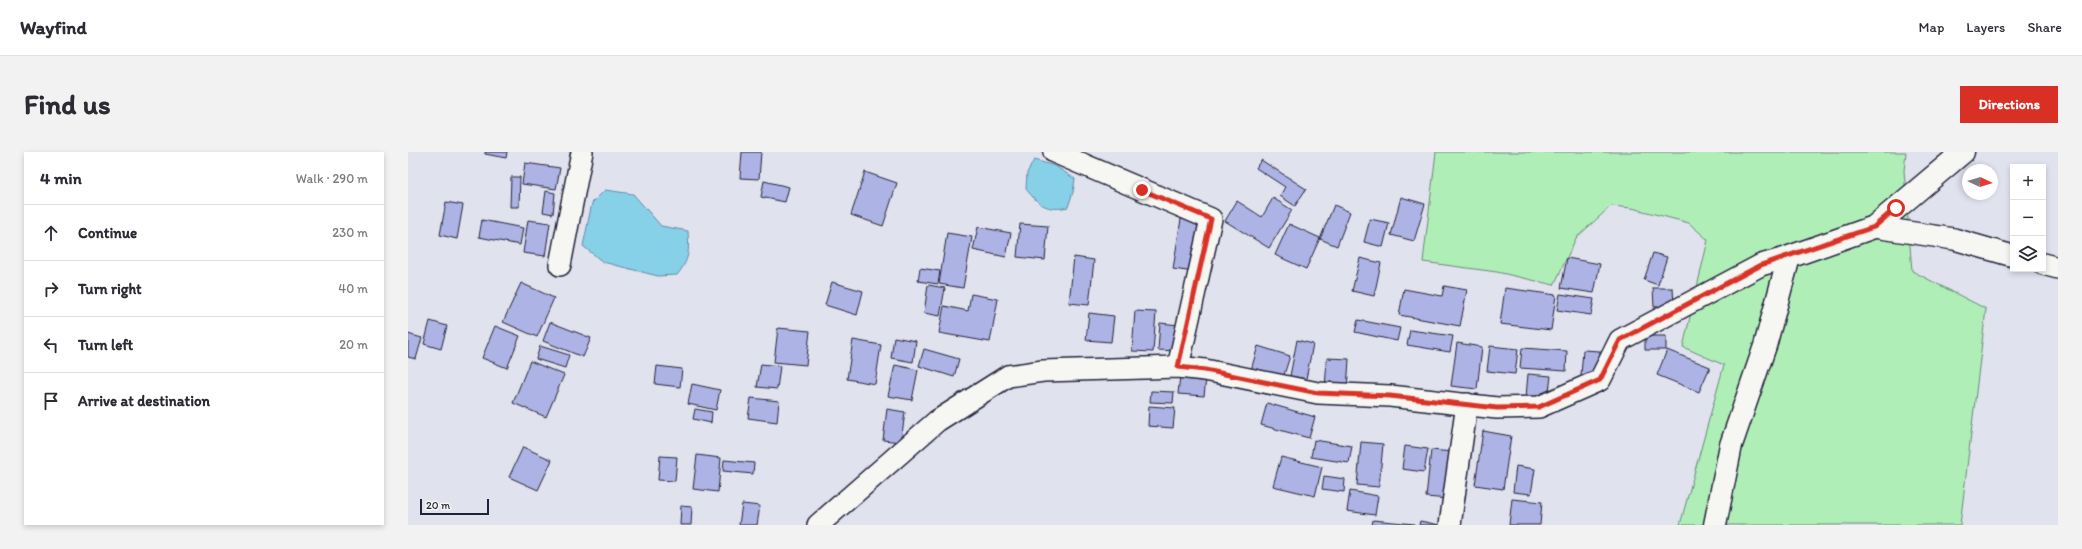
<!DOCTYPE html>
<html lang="en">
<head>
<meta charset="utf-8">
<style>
	:root { --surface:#fff; --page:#f2f2f3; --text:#2b2b33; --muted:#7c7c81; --line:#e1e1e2; --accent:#d93025 }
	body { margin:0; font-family:Itim,sans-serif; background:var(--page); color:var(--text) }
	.controls { position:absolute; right:12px; top:12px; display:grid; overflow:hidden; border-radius:0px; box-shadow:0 2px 6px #0003 }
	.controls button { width:36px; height:36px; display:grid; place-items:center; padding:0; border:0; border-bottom:1px solid var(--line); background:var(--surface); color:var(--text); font:20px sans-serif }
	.compass { position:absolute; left:1554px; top:12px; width:36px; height:36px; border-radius:50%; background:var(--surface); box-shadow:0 2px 6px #0003; rotate:94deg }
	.scale { position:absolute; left:12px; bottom:10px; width:69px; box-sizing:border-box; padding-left:4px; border:2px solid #22223b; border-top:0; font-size:11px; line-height:14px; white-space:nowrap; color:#22223b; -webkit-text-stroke:3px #f6f6f2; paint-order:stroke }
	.stop { position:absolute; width:12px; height:12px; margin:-9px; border:3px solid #d93025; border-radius:50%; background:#fff }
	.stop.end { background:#d93025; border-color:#fff; box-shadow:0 1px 4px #0008 }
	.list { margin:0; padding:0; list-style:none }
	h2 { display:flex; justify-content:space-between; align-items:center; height:52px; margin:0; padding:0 16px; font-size:17px }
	h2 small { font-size:13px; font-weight:400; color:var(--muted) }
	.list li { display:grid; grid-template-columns:26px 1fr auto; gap:12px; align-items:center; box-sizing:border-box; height:56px; padding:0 16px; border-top:1px solid var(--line) }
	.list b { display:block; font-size:15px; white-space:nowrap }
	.list em { font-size:13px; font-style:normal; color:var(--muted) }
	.icon { flex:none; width:22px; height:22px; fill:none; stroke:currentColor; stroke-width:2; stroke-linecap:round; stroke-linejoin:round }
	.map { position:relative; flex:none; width:1650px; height:373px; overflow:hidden; border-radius:0px }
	header { display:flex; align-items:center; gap:24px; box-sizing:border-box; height:56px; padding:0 20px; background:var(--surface); border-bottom:1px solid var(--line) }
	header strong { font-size:19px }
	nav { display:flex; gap:22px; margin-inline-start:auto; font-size:14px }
	.intro { display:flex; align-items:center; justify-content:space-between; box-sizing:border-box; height:96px; padding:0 24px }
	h1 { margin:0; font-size:28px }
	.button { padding:10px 18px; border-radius:0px; background:var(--accent); color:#fff; font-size:14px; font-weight:700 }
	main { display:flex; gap:24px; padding:0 24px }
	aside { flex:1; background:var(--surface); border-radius:0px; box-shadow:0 2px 6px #0003 }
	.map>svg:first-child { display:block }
</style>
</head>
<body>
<header>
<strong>Wayfind</strong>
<nav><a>Map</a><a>Layers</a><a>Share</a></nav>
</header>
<div class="intro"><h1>Find us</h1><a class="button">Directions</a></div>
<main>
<aside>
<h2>4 min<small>Walk · 290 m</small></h2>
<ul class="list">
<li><svg class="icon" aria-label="ahead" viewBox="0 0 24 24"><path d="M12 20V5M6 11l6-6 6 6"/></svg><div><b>Continue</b></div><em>230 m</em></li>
<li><svg class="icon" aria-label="right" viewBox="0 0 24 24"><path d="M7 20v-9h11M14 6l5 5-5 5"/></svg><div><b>Turn right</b></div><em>40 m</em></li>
<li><svg class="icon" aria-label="left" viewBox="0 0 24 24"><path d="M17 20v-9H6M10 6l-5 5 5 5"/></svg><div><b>Turn left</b></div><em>20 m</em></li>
<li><svg class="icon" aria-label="arrive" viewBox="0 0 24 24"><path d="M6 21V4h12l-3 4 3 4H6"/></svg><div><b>Arrive at destination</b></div></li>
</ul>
</aside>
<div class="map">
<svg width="1650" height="373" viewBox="0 0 1650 373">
	<rect width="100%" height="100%" fill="#e0e2ee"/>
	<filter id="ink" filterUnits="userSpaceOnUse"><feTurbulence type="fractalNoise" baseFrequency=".025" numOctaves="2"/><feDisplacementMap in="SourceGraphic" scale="8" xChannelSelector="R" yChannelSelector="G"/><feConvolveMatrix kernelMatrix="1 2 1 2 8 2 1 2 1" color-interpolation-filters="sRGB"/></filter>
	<g filter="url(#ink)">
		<path fill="#afefb7" stroke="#688879" d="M 1028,0 L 1498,0 L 1496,19 L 1504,119 L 1578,157 L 1552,373 L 1272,373 L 1316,213 L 1275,195 L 1300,88 L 1281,71 L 1224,56 L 1203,54 L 1168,86 L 1146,133 L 1089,120 L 1015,110 Z"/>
		<path fill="#87d1e8" stroke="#5f8ba3" d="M 626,8 L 647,14 L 667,27 L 665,40 L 660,55 C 639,60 630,52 618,37 L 619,21 Z
			M 197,38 L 225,42 L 253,74 L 280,79 C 281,99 282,107 269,123 L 250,124 L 195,110 L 175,94 L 184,51 Z"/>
		<path fill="#adb3e4" stroke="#22223b" d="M 77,0 L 99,0 L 98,6 L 77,2 Z
			M 334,0 L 353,0 L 351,27 L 332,26 Z
			M 853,8 L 898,37 L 887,54 L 872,44 L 877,35 L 848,16 Z
			M 117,11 L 152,16 L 148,37 L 114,32 Z
			M 457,20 L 489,31 L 475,74 L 443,63 Z
			M 103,25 L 112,25 L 111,55 L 102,55 Z
			M 356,29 L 381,35 L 377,50 L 353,45 Z
			M 138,39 L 147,41 L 145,62 L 135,60 Z
			M 993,45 L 1017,52 L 1006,89 L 983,83 Z
			M 865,46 L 884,58 L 861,96 L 817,69 L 829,49 L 854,65 Z
			M 38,50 L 55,53 L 49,87 L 32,83 Z
			M 926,53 L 942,60 L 929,94 L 912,87 Z
			M 773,67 L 794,70 L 786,120 L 765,117 Z
			M 962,67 L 981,71 L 975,95 L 956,90 Z
			M 74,68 L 115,76 L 112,93 L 71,85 Z
			M 120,68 L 142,71 L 137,104 L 115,101 Z
			M 612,72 L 640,74 L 637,108 L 609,105 Z
			M 881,72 L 912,86 L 898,117 L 867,103 Z
			M 570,75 L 603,81 L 598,105 L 565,98 Z
			M 539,81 L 564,85 L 555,136 L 531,132 Z
			M 1245,101 L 1259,105 L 1250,133 L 1236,128 Z
			M 666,105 L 686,108 L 681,153 L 661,151 Z
			M 952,106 L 973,111 L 966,144 L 944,139 Z
			M 1159,106 L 1192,112 L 1186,141 L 1153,136 Z
			M 512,116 L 532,119 L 530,132 L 510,129 Z
			M 424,130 L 455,139 L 449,163 L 417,153 Z
			M 113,131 L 146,146 L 129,185 L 95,170 Z
			M 520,133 L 537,136 L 532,164 L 516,161 Z
			M 1036,134 L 1059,138 L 1052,174 L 991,163 L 996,137 L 1034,144 Z
			M 1097,136 L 1148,143 L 1143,178 L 1092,172 Z
			M 1245,136 L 1265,136 L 1266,154 L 1246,155 Z
			M 563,142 L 590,147 L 582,190 L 531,181 L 536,154 L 560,159 Z
			M 1152,142 L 1186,147 L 1183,163 L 1149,158 Z
			M 727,159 L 748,160 L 745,200 L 724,199 Z
			M 681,161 L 706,164 L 703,190 L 678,188 Z
			M 950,168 L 992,176 L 989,189 L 947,180 Z
			M 22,169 L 39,174 L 33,197 L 16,192 Z
			M 142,170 L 183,186 L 175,205 L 135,189 Z
			M 752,171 L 771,173 L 769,199 L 750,198 Z
			M 87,174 L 112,184 L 99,216 L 74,206 Z
			M 370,176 L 402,179 L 398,213 L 366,210 Z
			M 1002,178 L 1045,184 L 1042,200 L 999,193 Z
			M 0,182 L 14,186 L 8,207 L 0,205 Z
			M 1237,184 L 1258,184 L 1258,198 L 1237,198 Z
			M 486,185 L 508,189 L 505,210 L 483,206 Z
			M 445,188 L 473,193 L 467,232 L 439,227 Z
			M 889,188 L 905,192 L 898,227 L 882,224 Z
			M 1049,191 L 1074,195 L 1069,237 L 1043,234 Z
			M 132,194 L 161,203 L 157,216 L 128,207 Z
			M 850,194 L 882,204 L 874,229 L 843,218 Z
			M 1082,194 L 1110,197 L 1107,222 L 1079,219 Z
			M 1114,196 L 1159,199 L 1158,219 L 1112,216 Z
			M 516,197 L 551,207 L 546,225 L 511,214 Z
			M 1175,198 L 1192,199 L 1190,225 L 1173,223 Z
			M 1259,198 L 1302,215 L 1291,240 L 1249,223 Z
			M 919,206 L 941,207 L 939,238 L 917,237 Z
			M 122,209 L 156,223 L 138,265 L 105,251 Z
			M 353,212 L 372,214 L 369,237 L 349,235 Z
			M 487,213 L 510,218 L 504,248 L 480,244 Z
			M 249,214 L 274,217 L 272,235 L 247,232 Z
			M 1120,222 L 1143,224 L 1140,248 L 1118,245 Z
			M 772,223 L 798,226 L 796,244 L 770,242 Z
			M 284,232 L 312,238 L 308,258 L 280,252 Z
			M 743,239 L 766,240 L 765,251 L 742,250 Z
			M 343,246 L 371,249 L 369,270 L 340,266 Z
			M 859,251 L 907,265 L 901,286 L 853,273 Z
			M 741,254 L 767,256 L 765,276 L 740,274 Z
			M 287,257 L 304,260 L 303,271 L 285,267 Z
			M 479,257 L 497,260 L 493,290 L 475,288 Z
			M 1075,279 L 1103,284 L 1095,337 L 1067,333 Z
			M 906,288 L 944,294 L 941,311 L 903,305 Z
			M 953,290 L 975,292 L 971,335 L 949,333 Z
			M 997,294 L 1020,297 L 1016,320 L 994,317 Z
			M 115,295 L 144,308 L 130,338 L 101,325 Z
			M 1023,298 L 1045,300 L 1040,347 L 1018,345 Z
			M 289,303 L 313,306 L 310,340 L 285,337 Z
			M 252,304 L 269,305 L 267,329 L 250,328 Z
			M 873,305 L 914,315 L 907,344 L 865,334 Z
			M 316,308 L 346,311 L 345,322 L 315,319 Z
			M 1108,314 L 1127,317 L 1123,342 L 1105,340 Z
			M 916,324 L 937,327 L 936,340 L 914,337 Z
			M 942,339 L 970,344 L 967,363 L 939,359 Z
			M 1104,347 L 1134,350 L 1132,373 L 1101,373 Z
			M 334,352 L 352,354 L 349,373 L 331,373 Z
			M 273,354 L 284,355 L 283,373 L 272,373 Z
			M 965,368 L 1006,372 L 1006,373 L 964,373 Z
			M 1012,369 L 1032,373 L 1011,373 Z"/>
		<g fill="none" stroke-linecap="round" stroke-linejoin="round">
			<defs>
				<path id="minor" d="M 646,0 L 803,67 L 770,215
					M 1466,75 L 1546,87 L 1605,104
					M 1635,112 L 1650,116
					M 152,113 L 174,0
					M 410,373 L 529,269 L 600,224 L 635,219 L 770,215 L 797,218 L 910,241 L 982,244 L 1089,256 L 1131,255 L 1192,228 L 1212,188 L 1353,113 L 1381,105
					M 1042,373 L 1059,252"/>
				<path id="tertiary" d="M 1307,373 L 1323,293 L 1357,194 L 1381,105 L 1466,75 L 1555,0"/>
			</defs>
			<use href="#minor" stroke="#22223b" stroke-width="24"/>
			<use href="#tertiary" stroke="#22223b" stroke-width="25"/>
			<use href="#minor" stroke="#f6f6f2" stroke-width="21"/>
			<use href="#tertiary" stroke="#f6f6f2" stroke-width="22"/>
		</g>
	</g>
	<g fill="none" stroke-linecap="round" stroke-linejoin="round" filter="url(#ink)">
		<path stroke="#d93025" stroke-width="5" d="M 734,38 L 803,67 L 770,215 L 797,218 L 910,241 L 982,244 L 1089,256 L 1131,255 L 1192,228 L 1212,188 L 1353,113 L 1466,75 L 1488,56"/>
	</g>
</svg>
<div class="controls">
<button>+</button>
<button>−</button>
<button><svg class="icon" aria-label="layers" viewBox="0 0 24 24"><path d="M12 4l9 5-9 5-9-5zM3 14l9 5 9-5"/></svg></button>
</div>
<svg class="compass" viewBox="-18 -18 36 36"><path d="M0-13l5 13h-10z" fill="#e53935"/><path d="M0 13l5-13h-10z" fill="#7c7c81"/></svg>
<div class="scale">20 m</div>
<div class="stop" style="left:1488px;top:56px"></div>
<div class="stop end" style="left:734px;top:38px"></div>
</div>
</main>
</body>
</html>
